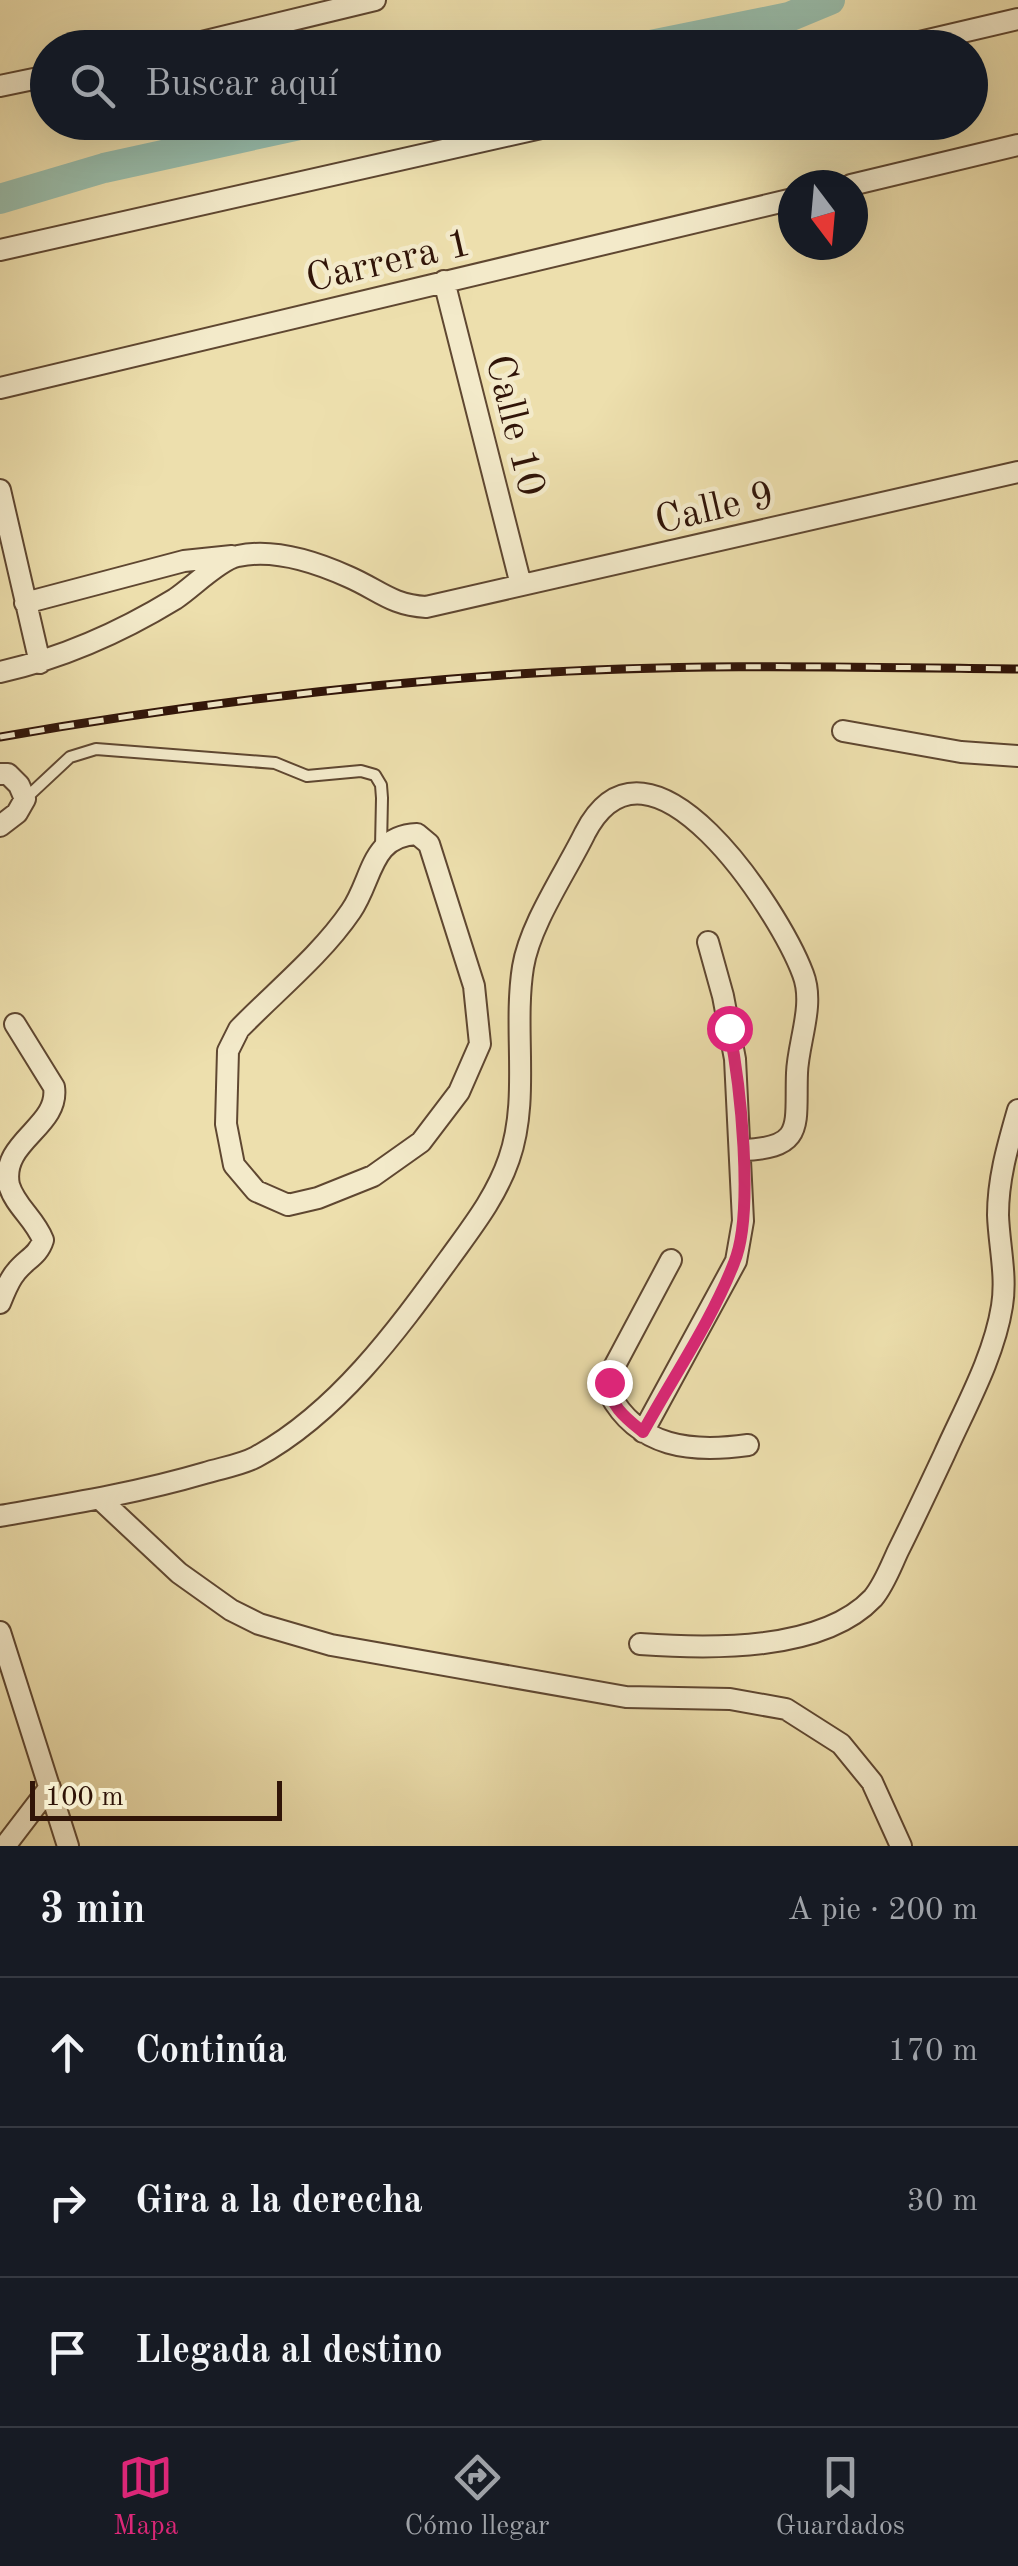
<!DOCTYPE html>
<html lang="es">
<head>
<meta charset="utf-8">
<style>
	:root { --surface:#171b24; --page:#20242c; --text:#f1f3f6; --muted:#9ea1a6; --line:#363941; --accent:#db2777 }
	body { margin:0; font-family:"Old Standard TT",serif; background:var(--page); color:var(--text) }
	.compass { position:absolute; left:778px; top:170px; width:90px; height:90px; border-radius:50%; background:var(--surface); box-shadow:0 10px 40px #0002; rotate:164deg }
	.scale { position:absolute; left:30px; bottom:25px; width:252px; box-sizing:border-box; padding-left:10px; border:5px solid #301408; border-top:0; font-size:28px; line-height:35px; white-space:nowrap; color:#301408; -webkit-text-stroke:8px #f3eaca; paint-order:stroke }
	.stop { position:absolute; width:30px; height:30px; margin:-22px; border:8px solid #db2777; border-radius:50%; background:#fff }
	.stop.end { background:#db2777; border-color:#fff; box-shadow:0 2px 10px #0008 }
	.list { margin:0; padding:0; list-style:none }
	h2 { display:flex; justify-content:space-between; align-items:center; height:130px; margin:0; padding:0 40px; font-size:42px }
	h2 small { font-size:32px; font-weight:400; color:var(--muted) }
	.list li { display:grid; grid-template-columns:65px 1fr auto; gap:30px; align-items:center; box-sizing:border-box; height:150px; padding:0 40px; border-top:2px solid var(--line) }
	.list b { display:block; font-size:38px; white-space:nowrap }
	.list em { font-size:32px; font-style:normal; color:var(--muted) }
	.icon { flex:none; width:55px; height:55px; fill:none; stroke:currentColor; stroke-width:2; stroke-linecap:round; stroke-linejoin:round }
	.map { position:relative; flex:none; width:1018px; height:1846px; overflow:hidden }
	.search { position:absolute; background:var(--surface); box-shadow:0 10px 40px #0002; left:30px; right:30px; top:30px; height:110px; display:flex; align-items:center; gap:25px; box-sizing:border-box; padding:0 35px; border-radius:55px; color:var(--muted); font-size:38px }
	.sheet { height:580px; background:var(--surface) }
	nav { display:flex; justify-content:space-around; align-items:center; box-sizing:border-box; height:140px; border-top:2px solid var(--line); background:var(--surface); font-size:28px; color:var(--muted) }
	nav a { display:grid; justify-items:center; gap:5px }
	nav .on { color:var(--accent) }
	.map>svg:first-child { display:block }
</style>
</head>
<body>
<div class="map">
<svg width="1018" height="1846" viewBox="0 0 1018 1846">
	<rect width="100%" height="100%" fill="#eddfad"/>
	<filter id="stains"><feTurbulence type="fractalNoise" baseFrequency=".002" numOctaves="4"/><feColorMatrix values="0 0 0 0 .2 0 0 0 0 .09 0 0 0 0 .02 0 0 0 .5 -.17"/></filter>
	<radialGradient id="worn" r=".72"><stop offset=".6" stop-color="#630" stop-opacity="0"/><stop offset="1" stop-color="#630" stop-opacity=".3"/></radialGradient>
	<g fill="none" stroke-linecap="round" stroke-linejoin="round">
		<path stroke="#99bdab" stroke-width="30" d="M 636,48 L 789,17 L 830,0
			M 0,199 L 104,168 L 313,122"/>
		<defs>
			<path id="lane" d="M 25,799 L 70,757 L 96,749 L 275,763 L 307,776 L 361,771 L 375,775 L 381,785 L 382,798 L 381,847"/>
			<path id="street" d="M 177,48 L 375,0
				M 894,48 L 1018,19
				M 0,86 L 48,76
				M 851,185 L 1018,145
				M 0,250 L 568,122
				M 444,281 L 521,585
				M 0,388 L 793,199
				M 0,490 L 40,663
				M 25,603 L 184,561 L 232,556
				M 0,672 C 63,658 121,632 175,599 C 192,588 220,559 238,556 C 275,548 316,562 349,577 C 379,590 391,605 426,607 L 1018,472
				M 843,731 L 961,752 L 1018,756
				M 0,774 L 8,774 L 19,785 L 25,799 L 17,813 L 0,826
				M 417,834 L 429,844 L 474,986 L 480,1044 L 459,1092 L 421,1142 L 373,1176 L 318,1198 L 288,1205 L 256,1191 L 234,1165 L 226,1124 L 228,1051 L 239,1029 C 276,991 321,955 351,911 C 373,879 370,836 417,834 Z
				M 671,1260 L 614,1367 L 609,1393 C 638,1448 692,1453 748,1445
				M 0,1303 C 5,1292 8,1281 16,1272 C 26,1259 38,1256 43,1240 C 35,1219 15,1206 9,1185 C 0,1141 60,1127 54,1087 L 15,1024
				M 643,1432 L 736,1261 L 743,1221 L 735,1059 L 723,996 L 708,942
				M 100,1499 L 179,1573 L 231,1610 L 259,1624 L 331,1645 L 626,1697 L 730,1699 L 786,1709 L 841,1744 L 872,1782 L 901,1846
				M 0,1516 C 69,1504 137,1493 205,1473 C 221,1468 241,1465 256,1457 C 337,1413 396,1332 449,1259 C 472,1227 496,1197 509,1159 C 530,1099 513,1030 523,967 C 530,924 566,872 585,833 C 649,709 779,910 803,974 C 815,1005 798,1042 797,1073 C 795,1125 806,1148 742,1150
				M 0,1632 L 68,1846
				M 640,1644 C 709,1649 822,1652 873,1598 C 884,1585 891,1566 898,1551 C 914,1519 929,1487 944,1455 C 965,1408 994,1357 1002,1306 C 1007,1276 999,1245 998,1215 C 998,1178 1008,1145 1018,1110
				M 5,1846 L 50,1787"/>
		</defs>
		<use href="#lane" stroke="#5f4731" stroke-width="14"/>
		<use href="#street" stroke="#5f4731" stroke-width="24"/>
		<use href="#lane" stroke="#f3eaca" stroke-width="10"/>
		<use href="#street" stroke="#f3eaca" stroke-width="20"/>
		<defs>
			<path id="rail" d="M 0,737 C 172,707 345,686 518,674 C 684,663 852,667 1018,669"/>
		</defs>
		<use href="#rail" stroke="#301408" stroke-width="9"/>
		<use href="#rail" stroke="#f3eaca" stroke-width="5" stroke-dasharray="15" stroke-linecap="butt"/>
	</g>
	<g fill="none" stroke-linecap="round" stroke-linejoin="round">
		<path stroke="#db2777" stroke-width="12" d="M 609,1382 C 608,1405 627,1419 643,1432 C 673,1377 711,1322 734,1263 C 755,1213 740,1082 729,1028"/>
	</g>
	<g text-anchor="middle" stroke-width="9" stroke-linejoin="round" paint-order="stroke">
		<g font-size="40" fill="#301408" stroke="#f3eaca">
			<text transform="translate(388 259) rotate(-13)" y="14">Carrera 1</text>
			<text transform="translate(517 425) rotate(76)" y="14">Calle 10</text>
			<text transform="translate(714 506) rotate(-13)" y="14">Calle 9</text>
		</g>
	</g>
	<rect width="100%" height="100%" filter="url(#stains)"/>
	<rect width="100%" height="100%" fill="url(#worn)"/>
</svg>
<svg class="compass" viewBox="-18 -18 36 36"><path d="M0-13l5 13h-10z" fill="#e53935"/><path d="M0 13l5-13h-10z" fill="#9ea1a6"/></svg>
<div class="scale">100 m</div>
<div class="stop" style="left:729px;top:1028px"></div>
<div class="stop end" style="left:609px;top:1382px"></div>
<div class="search"><svg class="icon" aria-label="search" viewBox="0 0 24 24"><circle cx="10" cy="10" r="6"/><path d="M15 15l6 6"/></svg>Buscar aquí</div>
</div>
<section class="sheet">
<h2>3 min<small>A pie · 200 m</small></h2>
<ul class="list">
<li><svg class="icon" aria-label="ahead" viewBox="0 0 24 24"><path d="M12 20V5M6 11l6-6 6 6"/></svg><div><b>Continúa</b></div><em>170 m</em></li>
<li><svg class="icon" aria-label="right" viewBox="0 0 24 24"><path d="M7 20v-9h11M14 6l5 5-5 5"/></svg><div><b>Gira a la derecha</b></div><em>30 m</em></li>
<li><svg class="icon" aria-label="arrive" viewBox="0 0 24 24"><path d="M6 21V4h12l-3 4 3 4H6"/></svg><div><b>Llegada al destino</b></div></li>
</ul>
</section>
<nav>
<a class="on"><svg class="icon" aria-label="map" viewBox="0 0 24 24"><path d="M3 6l6-2 6 2 6-2v14l-6 2-6-2-6 2zM9 4v14M15 6v14"/></svg>Mapa</a>
<a><svg class="icon" aria-label="directions" viewBox="0 0 24 24"><path d="M12 3l9 9-9 9-9-9zM9 14v-3h6M13 9l2 2-2 2"/></svg>Cómo llegar</a>
<a><svg class="icon" aria-label="saved" viewBox="0 0 24 24"><path d="M7 4h10v16l-5-4-5 4z"/></svg>Guardados</a>
</nav>
</body>
</html>
